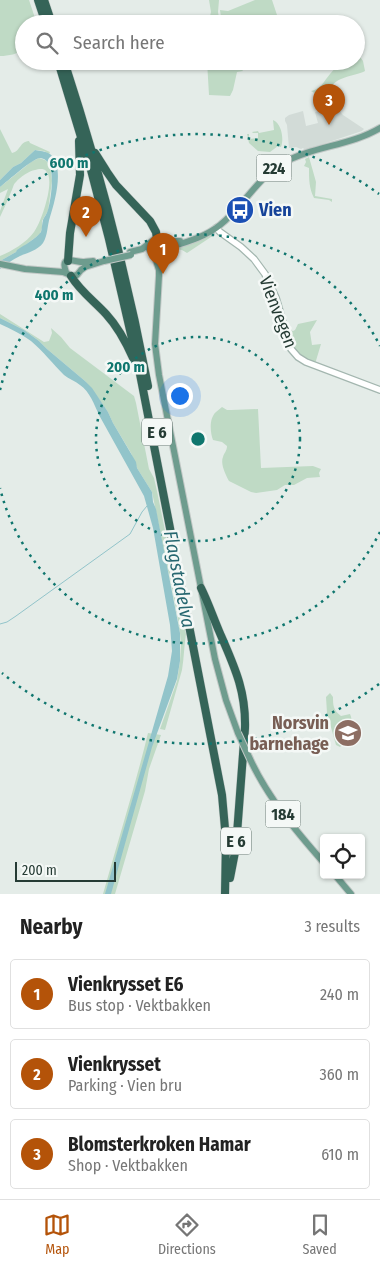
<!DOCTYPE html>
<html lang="en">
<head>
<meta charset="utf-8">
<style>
	:root { --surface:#fff; --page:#f6f6f6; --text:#222; --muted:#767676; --line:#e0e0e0; --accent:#b45309 }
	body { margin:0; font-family:"Fira Sans Condensed",sans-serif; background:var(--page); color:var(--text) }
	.controls { position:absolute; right:15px; bottom:15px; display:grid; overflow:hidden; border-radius:5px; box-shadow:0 1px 4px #0004 }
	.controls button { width:45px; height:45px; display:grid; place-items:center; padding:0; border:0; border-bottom:1px solid var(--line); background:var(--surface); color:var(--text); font:25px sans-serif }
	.scale { position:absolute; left:15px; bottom:12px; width:101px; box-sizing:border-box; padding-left:5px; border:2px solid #253b34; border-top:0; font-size:14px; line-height:18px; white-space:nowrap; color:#253b34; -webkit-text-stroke:4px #f4f8f6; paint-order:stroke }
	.you { position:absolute; left:179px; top:395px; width:18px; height:18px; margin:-12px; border:4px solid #fff; border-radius:50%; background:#1a73e8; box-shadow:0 0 0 8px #1a73e833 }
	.badge { display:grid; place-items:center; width:32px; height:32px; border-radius:50%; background:var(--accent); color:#fff; font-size:16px; font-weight:700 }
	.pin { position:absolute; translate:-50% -41px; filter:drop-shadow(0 1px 2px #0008) }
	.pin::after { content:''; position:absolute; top:26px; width:18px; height:15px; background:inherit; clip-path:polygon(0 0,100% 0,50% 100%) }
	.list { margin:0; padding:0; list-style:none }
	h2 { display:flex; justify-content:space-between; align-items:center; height:65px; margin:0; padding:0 20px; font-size:21px }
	h2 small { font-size:16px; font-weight:400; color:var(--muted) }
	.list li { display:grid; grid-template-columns:32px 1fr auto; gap:15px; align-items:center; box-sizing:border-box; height:70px; margin:0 10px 10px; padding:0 10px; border:1px solid var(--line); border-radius:5px }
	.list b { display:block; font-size:19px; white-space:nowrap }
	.list p { margin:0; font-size:16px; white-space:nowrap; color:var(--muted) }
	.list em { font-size:16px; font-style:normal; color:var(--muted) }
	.icon { flex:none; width:28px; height:28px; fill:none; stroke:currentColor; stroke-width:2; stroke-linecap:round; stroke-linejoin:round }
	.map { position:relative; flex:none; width:380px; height:894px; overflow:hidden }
	.search { position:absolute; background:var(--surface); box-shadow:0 1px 4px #0004; left:15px; right:15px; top:15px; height:55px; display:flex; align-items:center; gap:12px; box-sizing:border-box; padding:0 18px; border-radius:28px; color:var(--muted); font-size:19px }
	.sheet { height:305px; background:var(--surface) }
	nav { display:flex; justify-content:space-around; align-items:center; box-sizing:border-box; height:70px; border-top:1px solid var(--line); background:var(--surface); font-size:14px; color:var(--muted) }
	nav a { display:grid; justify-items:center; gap:2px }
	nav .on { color:var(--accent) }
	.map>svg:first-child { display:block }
</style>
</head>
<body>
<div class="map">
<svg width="380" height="894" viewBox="0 0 380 894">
	<rect width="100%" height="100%" fill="#e4ece8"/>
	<path fill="#d2dbd7" d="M 336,107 L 343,115 L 364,129 L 362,131 L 305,150 L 303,148 L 301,149 L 296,147 L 289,148 L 287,125 L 285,121 L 285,118 L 289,115 L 303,111 L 306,126 L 318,123 L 315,112 Z"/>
	<path fill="#bfdac5" d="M 0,0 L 29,0 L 37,24 L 24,24 L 24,49 C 17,54 9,56 0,56 Z
		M 209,0 L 219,0 L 218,12 L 220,24 L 208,24 L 211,12 Z
		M 255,0 L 272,0 L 280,24 L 222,24 L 220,10 L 228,11 Z
		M 310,15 L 318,15 L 323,20 L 319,24 L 294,24 C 296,17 304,16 310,15 Z
		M 358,54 L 363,61 L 365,71 C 356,76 332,77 331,90 C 331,95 334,101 336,106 L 311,91 C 321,89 324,81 330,74 C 334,69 338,65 343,61 L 356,61 L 356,55 Z
		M 207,61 L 236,61 L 243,71 L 237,72 L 233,90 L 230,96 L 209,95 Z
		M 273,120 C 282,124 284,139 281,147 L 278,146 L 270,152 L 258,151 L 249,143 L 247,134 L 249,134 L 249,139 L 258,138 L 258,133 L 253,133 L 252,132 L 258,131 L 259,133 L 274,130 Z
		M 0,129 L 12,153 C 21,151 19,142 29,141 L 30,143 L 50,152 L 49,154 L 44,151 L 35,150 L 21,163 L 13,167 L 0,180 Z
		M 309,157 L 316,182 L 315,196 L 332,199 L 332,202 L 329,200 L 314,198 C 309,188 309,179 309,168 L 304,166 L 306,162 L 305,159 Z
		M 39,158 L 45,160 L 50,164 L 52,181 L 48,211 L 42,221 L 42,228 L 40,234 L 16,252 L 0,261 L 0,256 C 12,251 26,243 34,232 C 41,223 56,180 46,171 C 44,168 38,169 35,170 C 29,171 20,177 16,182 C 13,184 13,189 11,192 C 8,200 4,208 0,217 L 0,211 L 8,189 L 0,193 L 0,187 L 31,162 Z
		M 210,235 L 214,235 L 187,253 L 182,250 L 175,249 L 174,248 Z
		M 0,314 L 44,342 L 49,341 L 52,333 L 51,328 L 61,337 L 70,348 L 134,396 L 136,403 L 149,469 L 154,478 L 157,491 L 186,634 C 184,646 184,658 182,670 L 165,730 L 160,729 L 177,681 L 180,661 L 181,645 L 180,633 L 177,614 L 152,492 L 137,468 L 131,453 L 113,423 L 108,412 L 99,399 L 85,381 L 47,349 L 39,341 L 24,330 L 0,318 Z
		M 317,320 L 310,332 L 312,345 L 321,344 L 315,364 L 295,353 L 287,332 L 290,330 L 293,331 L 295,330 L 298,324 Z
		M 222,407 L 227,410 L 231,410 L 258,409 L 261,468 L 313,466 L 321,469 L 319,473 L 320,477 L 307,478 L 294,485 L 285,485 L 277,490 L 256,493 L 251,492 L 229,481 C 226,475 220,464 223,457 C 224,453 227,451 227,446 L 222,442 L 213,440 C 210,432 209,418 216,412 C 218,410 220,409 222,407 Z
		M 330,693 L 333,697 C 333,705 333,710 341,716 L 350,714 C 352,718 352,722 349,725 L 341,723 L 338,726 L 342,745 L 340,747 L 336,745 L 327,713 L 326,697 Z
		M 148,733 L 161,735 L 149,769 L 145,791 L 115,894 L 103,894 C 118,840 135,787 148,733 Z"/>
	<path fill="#92c4ca" d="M 35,150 C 40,151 45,151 50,154 C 65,166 55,201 50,217 C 47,226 48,235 43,243 C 38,250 27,253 20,256 C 12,260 6,264 0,269 L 0,261 L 16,252 L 17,250 C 23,246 37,238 41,232 C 42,228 42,224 43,220 C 44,217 47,214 48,210 C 51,199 58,159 40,158 C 33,158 8,181 0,187 L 0,180 L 13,167 L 21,163 Z
		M 0,318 L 24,330 L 39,341 L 47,349 L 85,381 L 92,388 L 108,412 L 113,423 L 136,462 L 137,468 L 152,492 L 153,502 L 156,509 L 180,633 L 180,661 L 177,679 L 152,747 L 111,894 L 105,894 L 168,676 L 172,651 L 170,625 L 153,528 L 144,496 L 99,415 C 94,404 90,392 80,385 C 75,381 69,379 64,375 C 53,364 43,351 31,341 C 21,334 11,329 0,324 Z"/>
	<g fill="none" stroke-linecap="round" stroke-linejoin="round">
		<path stroke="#92c4ca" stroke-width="1" d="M 0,624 L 7,622 L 16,616 L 130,534 L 142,512 L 147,506"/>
		<defs>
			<path id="secondary" d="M 216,228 L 220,232 L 241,247 L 254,259 L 265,274 L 276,298 L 291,349 L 298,357 L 306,362 L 380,390"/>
			<path id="primary" d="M 150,243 L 149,249 L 155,257 L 159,270 L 159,276 L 155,344 L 159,375 L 215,659 L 226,700 L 238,733
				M 164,249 C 183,243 204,238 220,225 C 243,207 257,178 283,163 C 313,146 350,146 380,128
				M 130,252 L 142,249 L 155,239 L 162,241 L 180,241
				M 0,264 L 25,269 L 63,272 L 73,276 L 77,275 L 81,270 L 85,267 L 104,261
				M 159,268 L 162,253 L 164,247
				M 66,272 C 59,253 77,263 84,262 C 86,262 91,261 93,261
				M 250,759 C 268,798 296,831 324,863
				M 335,875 L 351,894"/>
			<path id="motorway" d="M 38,0 L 46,24
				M 44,0 L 52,24
				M 58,61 L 91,170 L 109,239 L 139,369 L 222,795 L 226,840 L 225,894
				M 64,61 C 99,168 127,276 148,386
				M 95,153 L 107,172 L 116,185 L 150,221 L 156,232 L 157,239
				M 68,261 L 70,233 L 80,175 L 79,141
				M 71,276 C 80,291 94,301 106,314 C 118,327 126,342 133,358
				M 201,588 C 208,602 213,617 219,631 C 234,666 246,690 245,728 L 236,847 L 230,878"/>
		</defs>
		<use href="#secondary" stroke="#a3b6af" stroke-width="8"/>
		<use href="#primary" stroke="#c2c8c6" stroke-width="8"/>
		<use href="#motorway" stroke="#c2c8c6" stroke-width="9"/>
		<use href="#secondary" stroke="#fff" stroke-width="5.5"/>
		<use href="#primary" stroke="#6e9c8e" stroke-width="6"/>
		<use href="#motorway" stroke="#356458" stroke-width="8"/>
		<defs>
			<path id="primary-bridge" d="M 104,261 L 131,255
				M 238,733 L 250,759"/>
		</defs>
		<use href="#primary-bridge" stroke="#c2c8c6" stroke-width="8" stroke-linecap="butt"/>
		<use href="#primary-bridge" stroke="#6e9c8e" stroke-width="6"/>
	</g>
	<g fill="none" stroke="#0f766e" stroke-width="2.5" stroke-dasharray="2.5 5">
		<circle cx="198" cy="439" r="102"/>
		<path d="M380 532A204 204 0 0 1 0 488M0 390A204 204 0 0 1 380 346"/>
		<path d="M379 684A305 305 0 0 1 2 673M2 205A305 305 0 0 1 379 194"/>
	</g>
	<defs>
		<symbol id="bus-disc" viewBox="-11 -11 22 22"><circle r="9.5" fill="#1a4fb4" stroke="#f4f8f6"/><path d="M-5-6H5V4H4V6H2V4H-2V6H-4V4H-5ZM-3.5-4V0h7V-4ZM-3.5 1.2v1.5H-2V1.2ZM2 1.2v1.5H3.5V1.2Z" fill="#fff"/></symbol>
		<symbol id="school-disc" viewBox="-11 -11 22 22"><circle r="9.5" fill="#8d6e63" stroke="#f4f8f6"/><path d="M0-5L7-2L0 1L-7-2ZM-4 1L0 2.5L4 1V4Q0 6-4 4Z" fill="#fff"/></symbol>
	</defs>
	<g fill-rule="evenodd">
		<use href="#bus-disc" x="224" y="194" width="32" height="32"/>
		<use href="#school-disc" x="332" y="717" width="32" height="32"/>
	</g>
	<g text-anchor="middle" stroke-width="5" stroke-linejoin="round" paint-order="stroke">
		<g fill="#f4f8f6" stroke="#63746e" stroke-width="1">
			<rect x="256.5" y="154.5" width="35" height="27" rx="4"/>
			<rect x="142" y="418.5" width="30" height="27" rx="4"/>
			<rect x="265.5" y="800.5" width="35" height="27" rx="4"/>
			<rect x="221" y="827.5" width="30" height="27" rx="4"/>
		</g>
		<g font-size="16" font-weight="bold" fill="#253b34">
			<text x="274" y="174">224</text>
			<text x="157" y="438">E 6</text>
			<text x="283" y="820">184</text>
			<text x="236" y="847">E 6</text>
		</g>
		<g font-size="18" font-weight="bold" fill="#164399" stroke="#f4f8f6" text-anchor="start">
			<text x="259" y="216">Vien</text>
		</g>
		<g font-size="18" fill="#253b34" stroke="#f4f8f6">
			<text transform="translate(278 312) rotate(69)" y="6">Vienvegen</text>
		</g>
		<g font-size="18" font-weight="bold" fill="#785e54" stroke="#f4f8f6" text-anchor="end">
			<text x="329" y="729">Norsvin<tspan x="329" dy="21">barnehage</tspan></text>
		</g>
		<g font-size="19" font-style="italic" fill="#266770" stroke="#f4f8f6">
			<text transform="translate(180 579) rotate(79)" y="7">Flagstadelva</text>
		</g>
	</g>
	<circle cx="198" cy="439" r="8" fill="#0f766e" stroke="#f4f8f6" stroke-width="2.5"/>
	<g font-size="15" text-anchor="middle" font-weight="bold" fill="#0f766e" stroke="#f4f8f6" stroke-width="5" stroke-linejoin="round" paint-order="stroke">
		<text x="69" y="168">600 m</text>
		<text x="54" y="300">400 m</text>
		<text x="126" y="372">200 m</text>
	</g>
</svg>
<div class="controls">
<button><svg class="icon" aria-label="locate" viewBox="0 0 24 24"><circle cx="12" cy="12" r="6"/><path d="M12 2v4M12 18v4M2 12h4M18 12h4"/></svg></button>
</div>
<div class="scale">200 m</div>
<div class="you"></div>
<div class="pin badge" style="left:163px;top:274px">1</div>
<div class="pin badge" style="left:86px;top:237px">2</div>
<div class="pin badge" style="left:329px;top:125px">3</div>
<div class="search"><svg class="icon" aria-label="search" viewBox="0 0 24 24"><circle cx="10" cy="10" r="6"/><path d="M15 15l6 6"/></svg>Search here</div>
</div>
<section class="sheet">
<h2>Nearby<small>3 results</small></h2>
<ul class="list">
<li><span class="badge">1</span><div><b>Vienkrysset E6</b><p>Bus stop · Vektbakken</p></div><em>240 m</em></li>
<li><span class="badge">2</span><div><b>Vienkrysset</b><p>Parking · Vien bru</p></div><em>360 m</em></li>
<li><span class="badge">3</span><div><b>Blomsterkroken Hamar</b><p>Shop · Vektbakken</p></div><em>610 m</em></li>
</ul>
</section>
<nav>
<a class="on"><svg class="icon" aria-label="map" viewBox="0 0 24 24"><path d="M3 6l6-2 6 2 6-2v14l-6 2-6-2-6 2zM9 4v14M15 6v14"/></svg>Map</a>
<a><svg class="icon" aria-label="directions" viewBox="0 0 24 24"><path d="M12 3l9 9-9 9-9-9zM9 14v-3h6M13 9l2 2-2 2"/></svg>Directions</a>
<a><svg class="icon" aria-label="saved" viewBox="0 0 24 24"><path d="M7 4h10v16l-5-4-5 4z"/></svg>Saved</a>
</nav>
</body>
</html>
